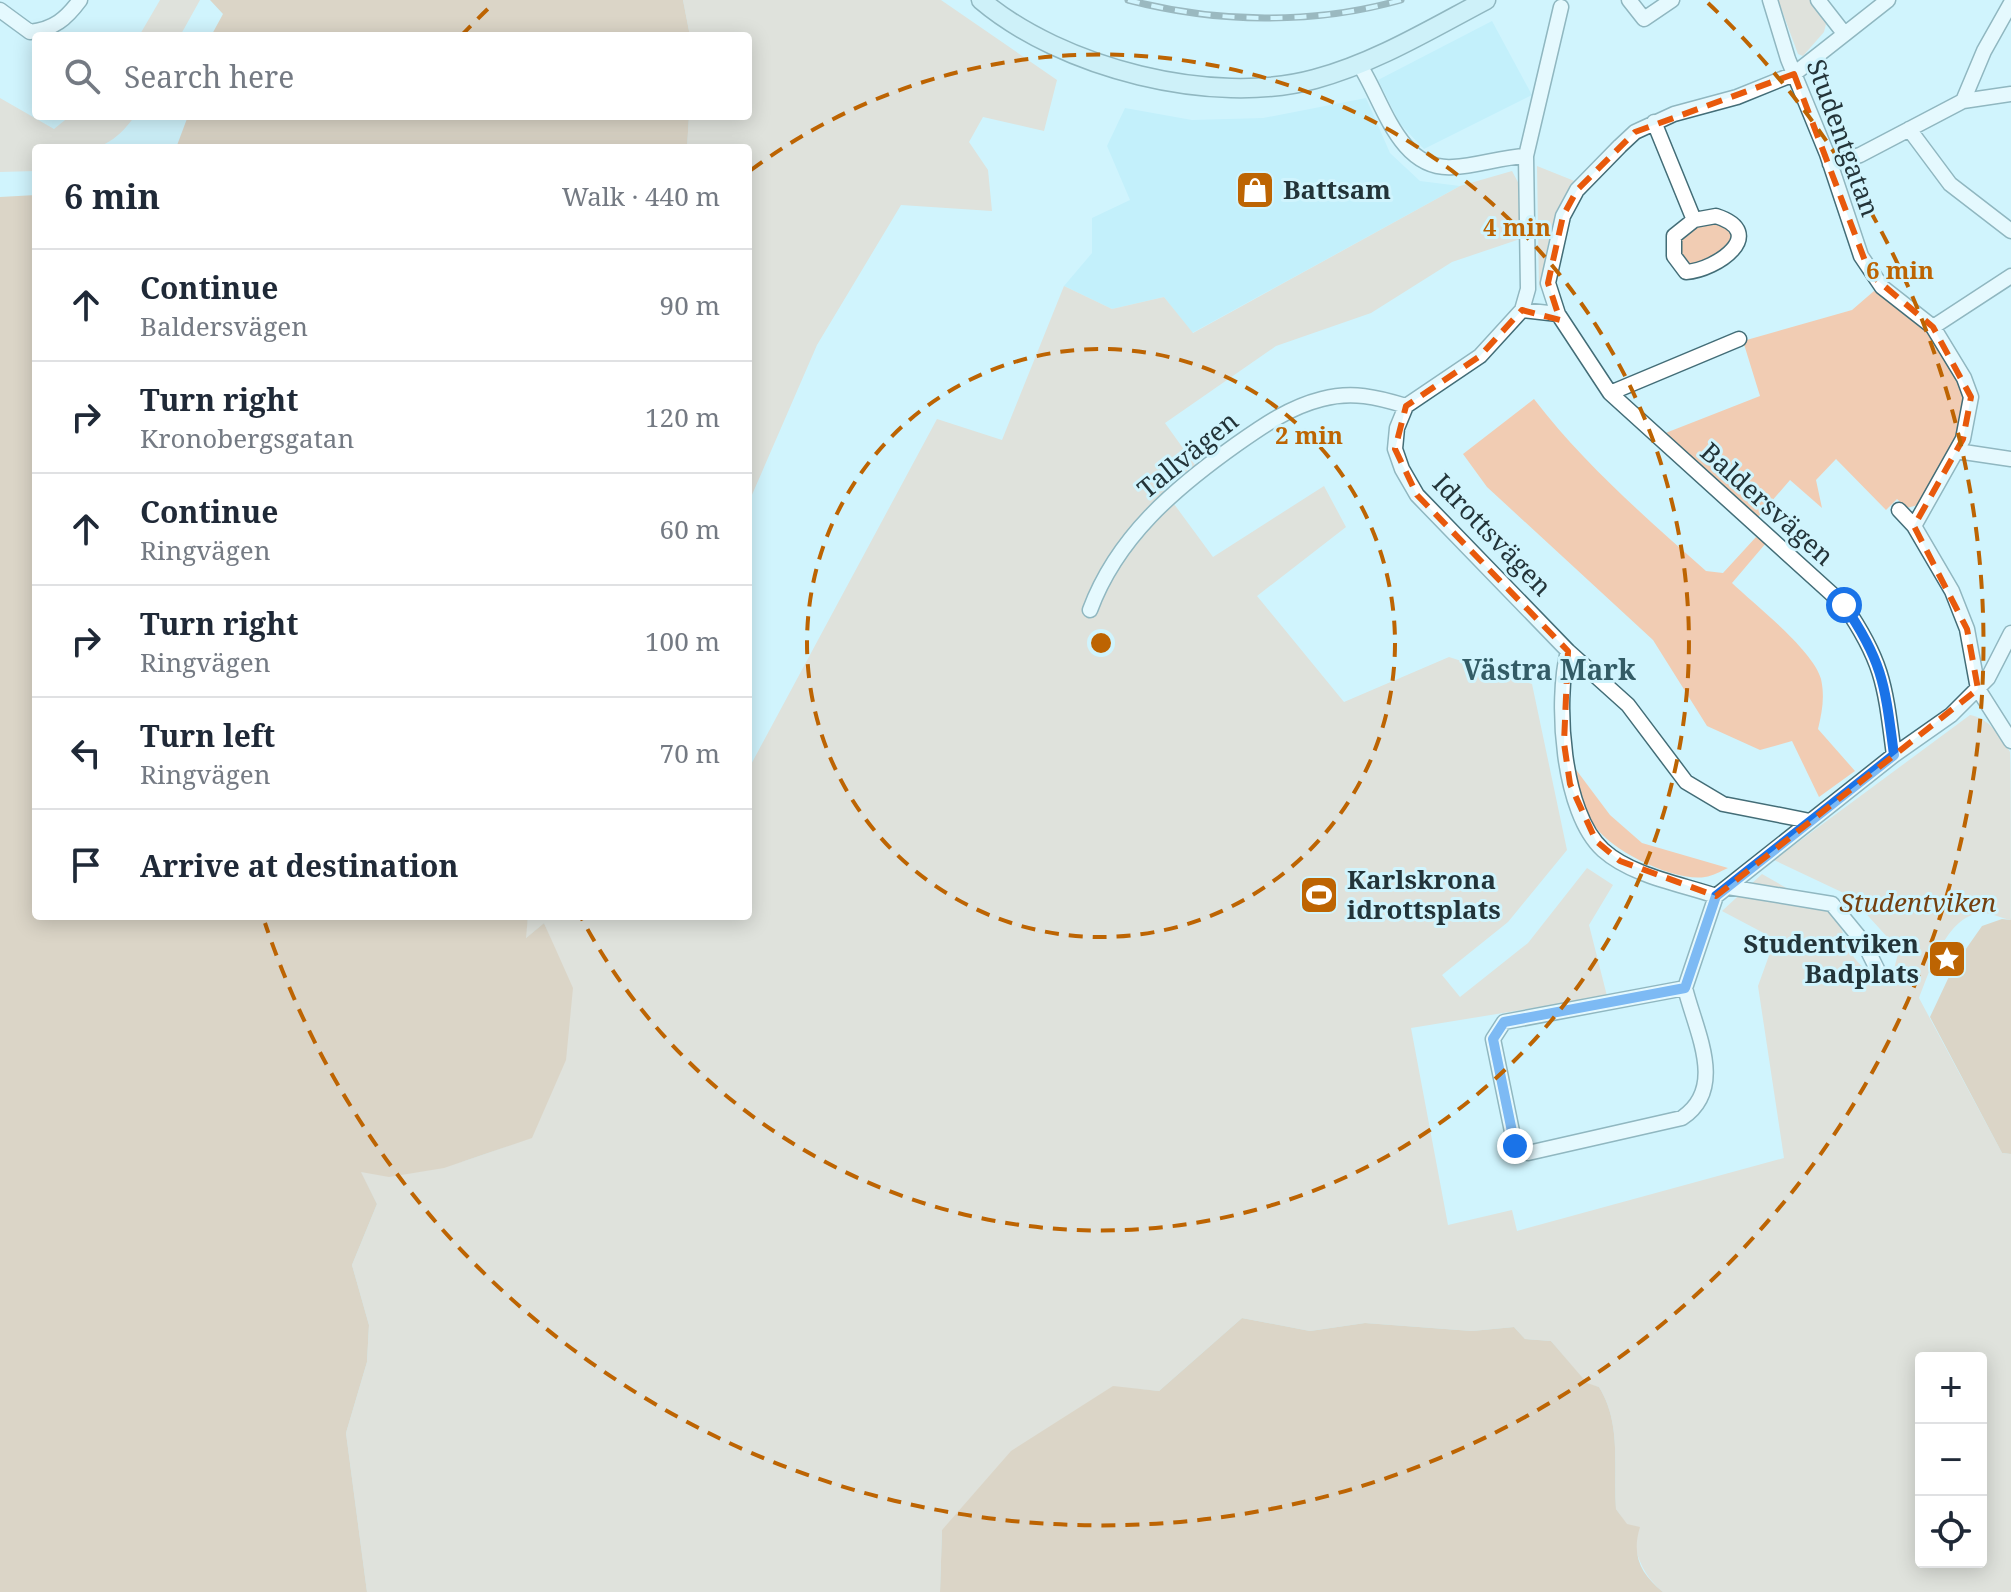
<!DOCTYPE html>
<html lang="en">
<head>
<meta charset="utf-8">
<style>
	:root { --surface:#fff; --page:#f6f6f7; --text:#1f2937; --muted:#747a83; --line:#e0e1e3 }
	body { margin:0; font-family:"Noto Serif",serif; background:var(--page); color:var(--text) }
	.controls { position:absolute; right:24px; bottom:24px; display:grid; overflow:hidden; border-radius:8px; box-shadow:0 4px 20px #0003 }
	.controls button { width:72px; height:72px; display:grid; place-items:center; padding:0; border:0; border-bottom:2px solid var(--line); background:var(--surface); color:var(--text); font:40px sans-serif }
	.stop { position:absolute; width:24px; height:24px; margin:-18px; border:6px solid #1a73e8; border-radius:50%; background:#fff }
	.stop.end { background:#1a73e8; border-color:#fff; box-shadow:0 2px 8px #0008 }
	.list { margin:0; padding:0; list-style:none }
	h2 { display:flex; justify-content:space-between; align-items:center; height:104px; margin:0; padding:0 32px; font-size:34px }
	h2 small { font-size:26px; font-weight:400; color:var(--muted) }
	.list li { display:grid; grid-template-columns:52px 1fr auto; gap:24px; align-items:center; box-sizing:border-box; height:112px; padding:0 32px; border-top:2px solid var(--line) }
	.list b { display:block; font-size:30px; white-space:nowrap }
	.list p { margin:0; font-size:26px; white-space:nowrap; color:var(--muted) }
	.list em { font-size:26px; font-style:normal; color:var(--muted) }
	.icon { flex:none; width:44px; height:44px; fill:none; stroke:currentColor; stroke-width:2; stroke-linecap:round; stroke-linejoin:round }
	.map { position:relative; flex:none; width:2011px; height:1592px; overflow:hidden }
	.search { position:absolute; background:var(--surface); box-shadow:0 4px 20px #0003; left:32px; top:32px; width:720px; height:88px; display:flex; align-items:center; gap:20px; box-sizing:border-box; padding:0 28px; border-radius:8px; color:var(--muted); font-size:30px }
	.panel { position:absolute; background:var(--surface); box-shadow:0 4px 20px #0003; left:32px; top:144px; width:720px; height:776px; border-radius:8px }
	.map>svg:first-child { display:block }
</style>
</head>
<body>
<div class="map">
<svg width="2011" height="1592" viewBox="0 0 2011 1592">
	<rect width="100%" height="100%" fill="#d0f4fd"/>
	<path fill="#b4ebf9" d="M 1492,21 L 1532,95 L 1424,149 L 1400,124 L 1378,80 Z
		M 1366,98 L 1390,153 L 1420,181 L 1460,186 L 1192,333 L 1164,297 L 1112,309 L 1064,286 L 1092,253 L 1092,218 L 1130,200 L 1107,146 L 1125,108 L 1192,120 L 1263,118 Z"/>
	<path fill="#f1ccb3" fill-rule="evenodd" d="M 160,0 L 200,0 L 180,36 L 139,36 Z
		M 683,0 L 941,0 L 1057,80 L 1044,131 L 983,117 L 969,142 L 988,170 L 992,211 L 901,205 L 817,345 L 748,504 L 748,148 L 687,148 L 689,116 L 748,116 L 748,36 L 690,36 Z
		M 1778,0 L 1810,0 L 1826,24 L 1824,32 L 1803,56 L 1798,54 Z
		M 0,98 L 54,129 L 70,116 L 135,116 C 103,159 85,148 36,148 L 36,171 L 0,172 Z
		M 1537,166 L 1577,182 L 1552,226 L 1539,289 Z
		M 1512,171 L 1520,186 L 1520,239 L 1452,262 L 1371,313 L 1276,346 L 1165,423 L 1195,465 L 1163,489 L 1213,557 L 1324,486 L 1346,527 L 1257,596 L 1344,702 L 1449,657 L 1532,684 L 1567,850 L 1508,922 L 1442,975 L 1460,997 L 1528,943 L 1587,868 L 1613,885 L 1589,925 L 1607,996 L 1411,1028 L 1448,1225 L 1512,1210 L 1517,1231 L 1784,1158 L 1758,986 L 1775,939 L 1722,911 L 1762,874 L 1837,917 C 1850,950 1849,964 1886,980 L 1894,969 L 1899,950 L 1850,896 L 1774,860 L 1970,715 C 1988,718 2002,736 2010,752 C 2011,768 2011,893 2011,920 C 2001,918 1989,912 1980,913 C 1946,917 1930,971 1919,998 L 2002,1153 L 2011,1154 L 2011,1592 L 1663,1592 C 1630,1564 1641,1541 1616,1509 C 1613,1468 1622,1424 1599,1387 L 1587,1384 L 1551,1341 L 1525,1339 L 1514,1327 L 1472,1331 L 1365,1323 L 1310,1331 L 1242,1318 L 1159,1391 L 1113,1387 L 942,1530 L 940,1592 L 367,1592 L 346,1433 L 367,1362 L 369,1325 L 352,1265 L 377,1204 L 360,1171 C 420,1182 476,1157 532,1137 L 556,952 L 544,923 L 525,939 L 528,916 L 748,916 L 748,770 L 937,419 L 1002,440 L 1064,286 L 1112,309 L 1164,297 L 1193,333 L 1460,186 ZM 1921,1358 L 1981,1358 L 1981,1562 L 1921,1562 Z
		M 1719,220 L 1733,234 L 1726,254 L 1692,267 L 1679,257 C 1681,225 1690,228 1719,220 Z
		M 1874,291 L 1927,326 L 1961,384 L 1965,399 L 1965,420 L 1918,505 L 1907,508 L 1897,499 L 1886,510 L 1836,459 L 1816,480 L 1822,508 L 1790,480 L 1758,517 L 1663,434 L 1760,396 L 1743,341 L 1852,310 Z
		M 1534,399 C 1584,464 1645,517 1706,571 L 1723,573 L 1756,537 L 1766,543 L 1732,583 C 1755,605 1813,650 1821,679 C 1825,697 1822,712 1818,729 L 1855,771 L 1819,797 L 1792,741 L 1760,750 L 1707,726 L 1653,640 L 1487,487 L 1463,454 Z
		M 1574,767 L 1610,815 L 1642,843 L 1728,868 C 1721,871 1713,876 1705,877 C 1675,882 1611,851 1595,826 C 1583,808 1578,787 1574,767 Z"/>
	<path fill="#e9af86" d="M 210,0 L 683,0 L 690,36 L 211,36 L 223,14 Z
		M 188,116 L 689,116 L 687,148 L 176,148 Z
		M 36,195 L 36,916 L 528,916 L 526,938 L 544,923 L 573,988 L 566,1060 L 532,1138 L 444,1168 L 389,1177 L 361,1172 L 377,1204 L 352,1265 L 369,1325 L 367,1362 L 346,1433 L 367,1592 L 0,1592 L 0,197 Z
		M 2002,919 L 2011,920 L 2011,1154 L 2002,1153 L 1930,1017 L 1954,966 L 1982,926 Z
		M 1242,1318 L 1310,1331 L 1365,1323 L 1472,1331 L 1514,1327 L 1525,1339 L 1551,1341 L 1587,1383 L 1599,1387 C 1622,1424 1613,1468 1616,1509 L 1627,1524 L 1640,1527 C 1631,1556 1641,1574 1663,1592 L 940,1592 L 942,1530 L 1011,1451 L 1113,1386 L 1159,1391 Z"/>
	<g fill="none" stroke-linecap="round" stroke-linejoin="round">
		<defs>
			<path id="street" d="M 1629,0 L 1644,19 L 1672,0
				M 1770,0 L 1788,59 L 1827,154 L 1861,256 L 1882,287 L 1933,327 L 1964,378 L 1971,397 L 1963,439 L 1914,526
				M 1818,0 L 1843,32
				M 1561,7 L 1526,156 L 1528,289 L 1522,310 L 1480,356 L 1406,406 L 1397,428 L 1395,449 L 1402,469 L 1417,495 L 1568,651 L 1628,705 L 1686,782 L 1723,804 L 1810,821
				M 0,10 L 30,32 C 54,29 66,19 80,0
				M 1359,64 C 1383,100 1398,171 1453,167 C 1477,166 1501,157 1526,156
				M 1963,101 L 2011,94
				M 1654,122 L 1694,220
				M 1909,129 L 1950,184 L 2011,231
				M 1830,164 L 1860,155 L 1963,101 L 1984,51 L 2011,3
				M 1716,216 C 1769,233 1717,270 1686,272 L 1674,256 L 1674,236 L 1694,220 Z
				M 1522,310 L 1558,314 L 1548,283 L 1563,216 L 1577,190 L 1620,146 L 1635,132 L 1674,114 L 1737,97 L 1794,74 L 1888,0
				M 1558,314 L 1610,393 L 1844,605 C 1884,663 1885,687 1894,755
				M 1933,327 L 2011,276
				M 1610,393 L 1739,339
				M 1957,451 L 2011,459
				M 1899,510 L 1914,526 L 1952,591 L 1967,629 L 1978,689 L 2011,741
				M 1090,610 C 1117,537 1175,488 1237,444 C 1264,425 1290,407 1322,399 C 1352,391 1377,397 1406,406
				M 1568,651 C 1555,701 1562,813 1603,850 C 1632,876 1681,884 1716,896
				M 1728,887 L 1832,904 L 1864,943 L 1879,973
				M 1685,988 C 1696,1032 1727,1088 1682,1118 L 1528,1153 L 1515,1146 L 1493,1039 L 1504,1022 L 1685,988 L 1716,896 L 1894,755 L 1951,715 L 1988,678 L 2011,633"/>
			<path id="secondary" d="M 981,0 C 1061,68 1213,107 1315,79 C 1375,63 1431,29 1486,0"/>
		</defs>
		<use href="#street" stroke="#436d77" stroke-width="17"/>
		<use href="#secondary" stroke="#436d77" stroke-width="21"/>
		<use href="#street" stroke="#fff" stroke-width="14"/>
		<use href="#secondary" stroke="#ccedf4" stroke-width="18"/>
		<defs>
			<path id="rail" d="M 1128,0 C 1216,23 1314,25 1401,0"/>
		</defs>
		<use href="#rail" stroke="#5a7177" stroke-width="7"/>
		<use href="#rail" stroke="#d0f4fd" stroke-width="4" stroke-dasharray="12" stroke-linecap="butt"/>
	</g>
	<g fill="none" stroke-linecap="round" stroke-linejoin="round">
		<path stroke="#1a73e8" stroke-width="10" d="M 1515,1146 L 1493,1039 L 1504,1022 L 1685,988 L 1716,896 L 1894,755 C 1885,687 1884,663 1844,605"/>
	</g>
	<path d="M0 0H2011V1592H0ZM 1794,74 L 1870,274 L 1933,327 L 1971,397 L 1963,439 L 1914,526 L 1967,629 L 1978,689 L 1716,896 L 1620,861 L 1596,841 L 1570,784 L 1564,743 L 1568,651 L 1417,495 L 1395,449 L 1406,406 L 1480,356 L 1522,310 L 1560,320 L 1548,283 L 1563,216 L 1577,190 L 1635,132 Z" fill="#d0f4fd" fill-opacity=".55" fill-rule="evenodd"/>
	<path fill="none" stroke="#e8590c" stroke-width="6" stroke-dasharray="16 10" stroke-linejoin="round" d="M 1794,74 L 1870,274 L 1933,327 L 1971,397 L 1963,439 L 1914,526 L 1967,629 L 1978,689 L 1716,896 L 1620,861 L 1596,841 L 1570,784 L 1564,743 L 1568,651 L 1417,495 L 1395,449 L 1406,406 L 1480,356 L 1522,310 L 1560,320 L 1548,283 L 1563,216 L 1577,190 L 1635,132 Z"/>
	<g fill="none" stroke="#bd6402" stroke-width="4" stroke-dasharray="14 10">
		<circle cx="1101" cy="643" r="294"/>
		<path d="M751 170A588 588 0 1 1 582 919"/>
		<path d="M461 36A882 882 0 0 1 494 3M1708 3A882 882 0 1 1 265 923"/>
	</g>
	<defs>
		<symbol id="shop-square" viewBox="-11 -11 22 22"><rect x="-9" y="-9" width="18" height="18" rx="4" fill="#bd6402" stroke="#d0f4fd"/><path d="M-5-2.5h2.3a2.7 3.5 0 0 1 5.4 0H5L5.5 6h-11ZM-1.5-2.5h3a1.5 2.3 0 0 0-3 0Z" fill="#fff"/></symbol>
		<symbol id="stadium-square" viewBox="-11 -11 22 22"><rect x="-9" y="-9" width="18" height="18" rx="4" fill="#bd6402" stroke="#d0f4fd"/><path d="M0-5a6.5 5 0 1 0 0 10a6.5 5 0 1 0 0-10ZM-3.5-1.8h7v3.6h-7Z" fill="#fff"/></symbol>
		<symbol id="sight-square" viewBox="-11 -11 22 22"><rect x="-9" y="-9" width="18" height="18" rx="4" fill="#bd6402" stroke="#d0f4fd"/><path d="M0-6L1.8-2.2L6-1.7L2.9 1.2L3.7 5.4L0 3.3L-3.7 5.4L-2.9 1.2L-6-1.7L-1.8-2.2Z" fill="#fff"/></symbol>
	</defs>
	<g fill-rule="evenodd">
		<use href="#shop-square" x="1233" y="168" width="44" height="44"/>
		<use href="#stadium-square" x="1297" y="873" width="44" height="44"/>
		<use href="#sight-square" x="1925" y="937" width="44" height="44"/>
	</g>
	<g text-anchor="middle" stroke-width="6" stroke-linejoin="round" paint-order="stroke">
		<g font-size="26" fill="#233439" stroke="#d0f4fd">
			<text transform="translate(1843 138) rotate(70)" y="9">Studentgatan</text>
			<text transform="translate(1188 455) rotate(-39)" y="9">Tallvägen</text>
			<text transform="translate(1767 504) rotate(42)" y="9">Baldersvägen</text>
			<text transform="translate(1492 535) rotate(46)" y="9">Idrottsvägen</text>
		</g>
		<g font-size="26" font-weight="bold" fill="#233439" stroke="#d0f4fd" text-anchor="start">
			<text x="1283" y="199">Battsam</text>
			<text x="1347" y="889">Karlskrona<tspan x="1347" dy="30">idrottsplats</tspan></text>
			<text x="1919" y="953" text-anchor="end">Studentviken<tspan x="1919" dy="30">Badplats</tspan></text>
		</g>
		<g font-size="26" font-style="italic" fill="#754010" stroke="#d0f4fd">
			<text x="1918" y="912">Studentviken</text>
		</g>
		<g font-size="28" font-weight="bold" fill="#335c66" stroke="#d0f4fd">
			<text x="1549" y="680">Västra Mark</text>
		</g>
	</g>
	<circle cx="1101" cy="643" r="12" fill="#bd6402" stroke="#d0f4fd" stroke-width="4"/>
	<g font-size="24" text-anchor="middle" font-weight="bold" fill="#bd6402" stroke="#d0f4fd" stroke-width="6" stroke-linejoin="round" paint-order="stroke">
		<text x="1517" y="236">4 min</text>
		<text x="1900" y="279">6 min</text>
		<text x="1309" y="444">2 min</text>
	</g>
</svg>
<div class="controls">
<button>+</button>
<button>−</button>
<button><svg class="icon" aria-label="locate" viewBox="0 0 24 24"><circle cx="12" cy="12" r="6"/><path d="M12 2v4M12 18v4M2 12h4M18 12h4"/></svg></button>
</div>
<div class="stop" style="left:1844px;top:605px"></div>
<div class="stop end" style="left:1515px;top:1146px"></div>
<div class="search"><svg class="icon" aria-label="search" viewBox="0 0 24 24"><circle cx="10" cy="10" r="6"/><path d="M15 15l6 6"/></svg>Search here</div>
<section class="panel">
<h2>6 min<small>Walk · 440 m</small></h2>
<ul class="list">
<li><svg class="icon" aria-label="ahead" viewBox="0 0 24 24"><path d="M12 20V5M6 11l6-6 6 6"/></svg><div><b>Continue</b><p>Baldersvägen</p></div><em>90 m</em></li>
<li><svg class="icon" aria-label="right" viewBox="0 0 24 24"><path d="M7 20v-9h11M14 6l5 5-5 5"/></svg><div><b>Turn right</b><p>Kronobergsgatan</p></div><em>120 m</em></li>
<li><svg class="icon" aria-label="ahead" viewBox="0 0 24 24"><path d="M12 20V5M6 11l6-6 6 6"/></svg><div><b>Continue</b><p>Ringvägen</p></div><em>60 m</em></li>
<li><svg class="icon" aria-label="right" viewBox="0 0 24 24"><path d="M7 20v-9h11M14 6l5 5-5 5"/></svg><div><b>Turn right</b><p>Ringvägen</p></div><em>100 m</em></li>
<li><svg class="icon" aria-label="left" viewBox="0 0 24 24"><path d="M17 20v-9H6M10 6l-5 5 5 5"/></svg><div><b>Turn left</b><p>Ringvägen</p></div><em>70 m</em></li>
<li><svg class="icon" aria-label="arrive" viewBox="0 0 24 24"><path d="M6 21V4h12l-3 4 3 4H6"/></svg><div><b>Arrive at destination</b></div></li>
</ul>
</section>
</div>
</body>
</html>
